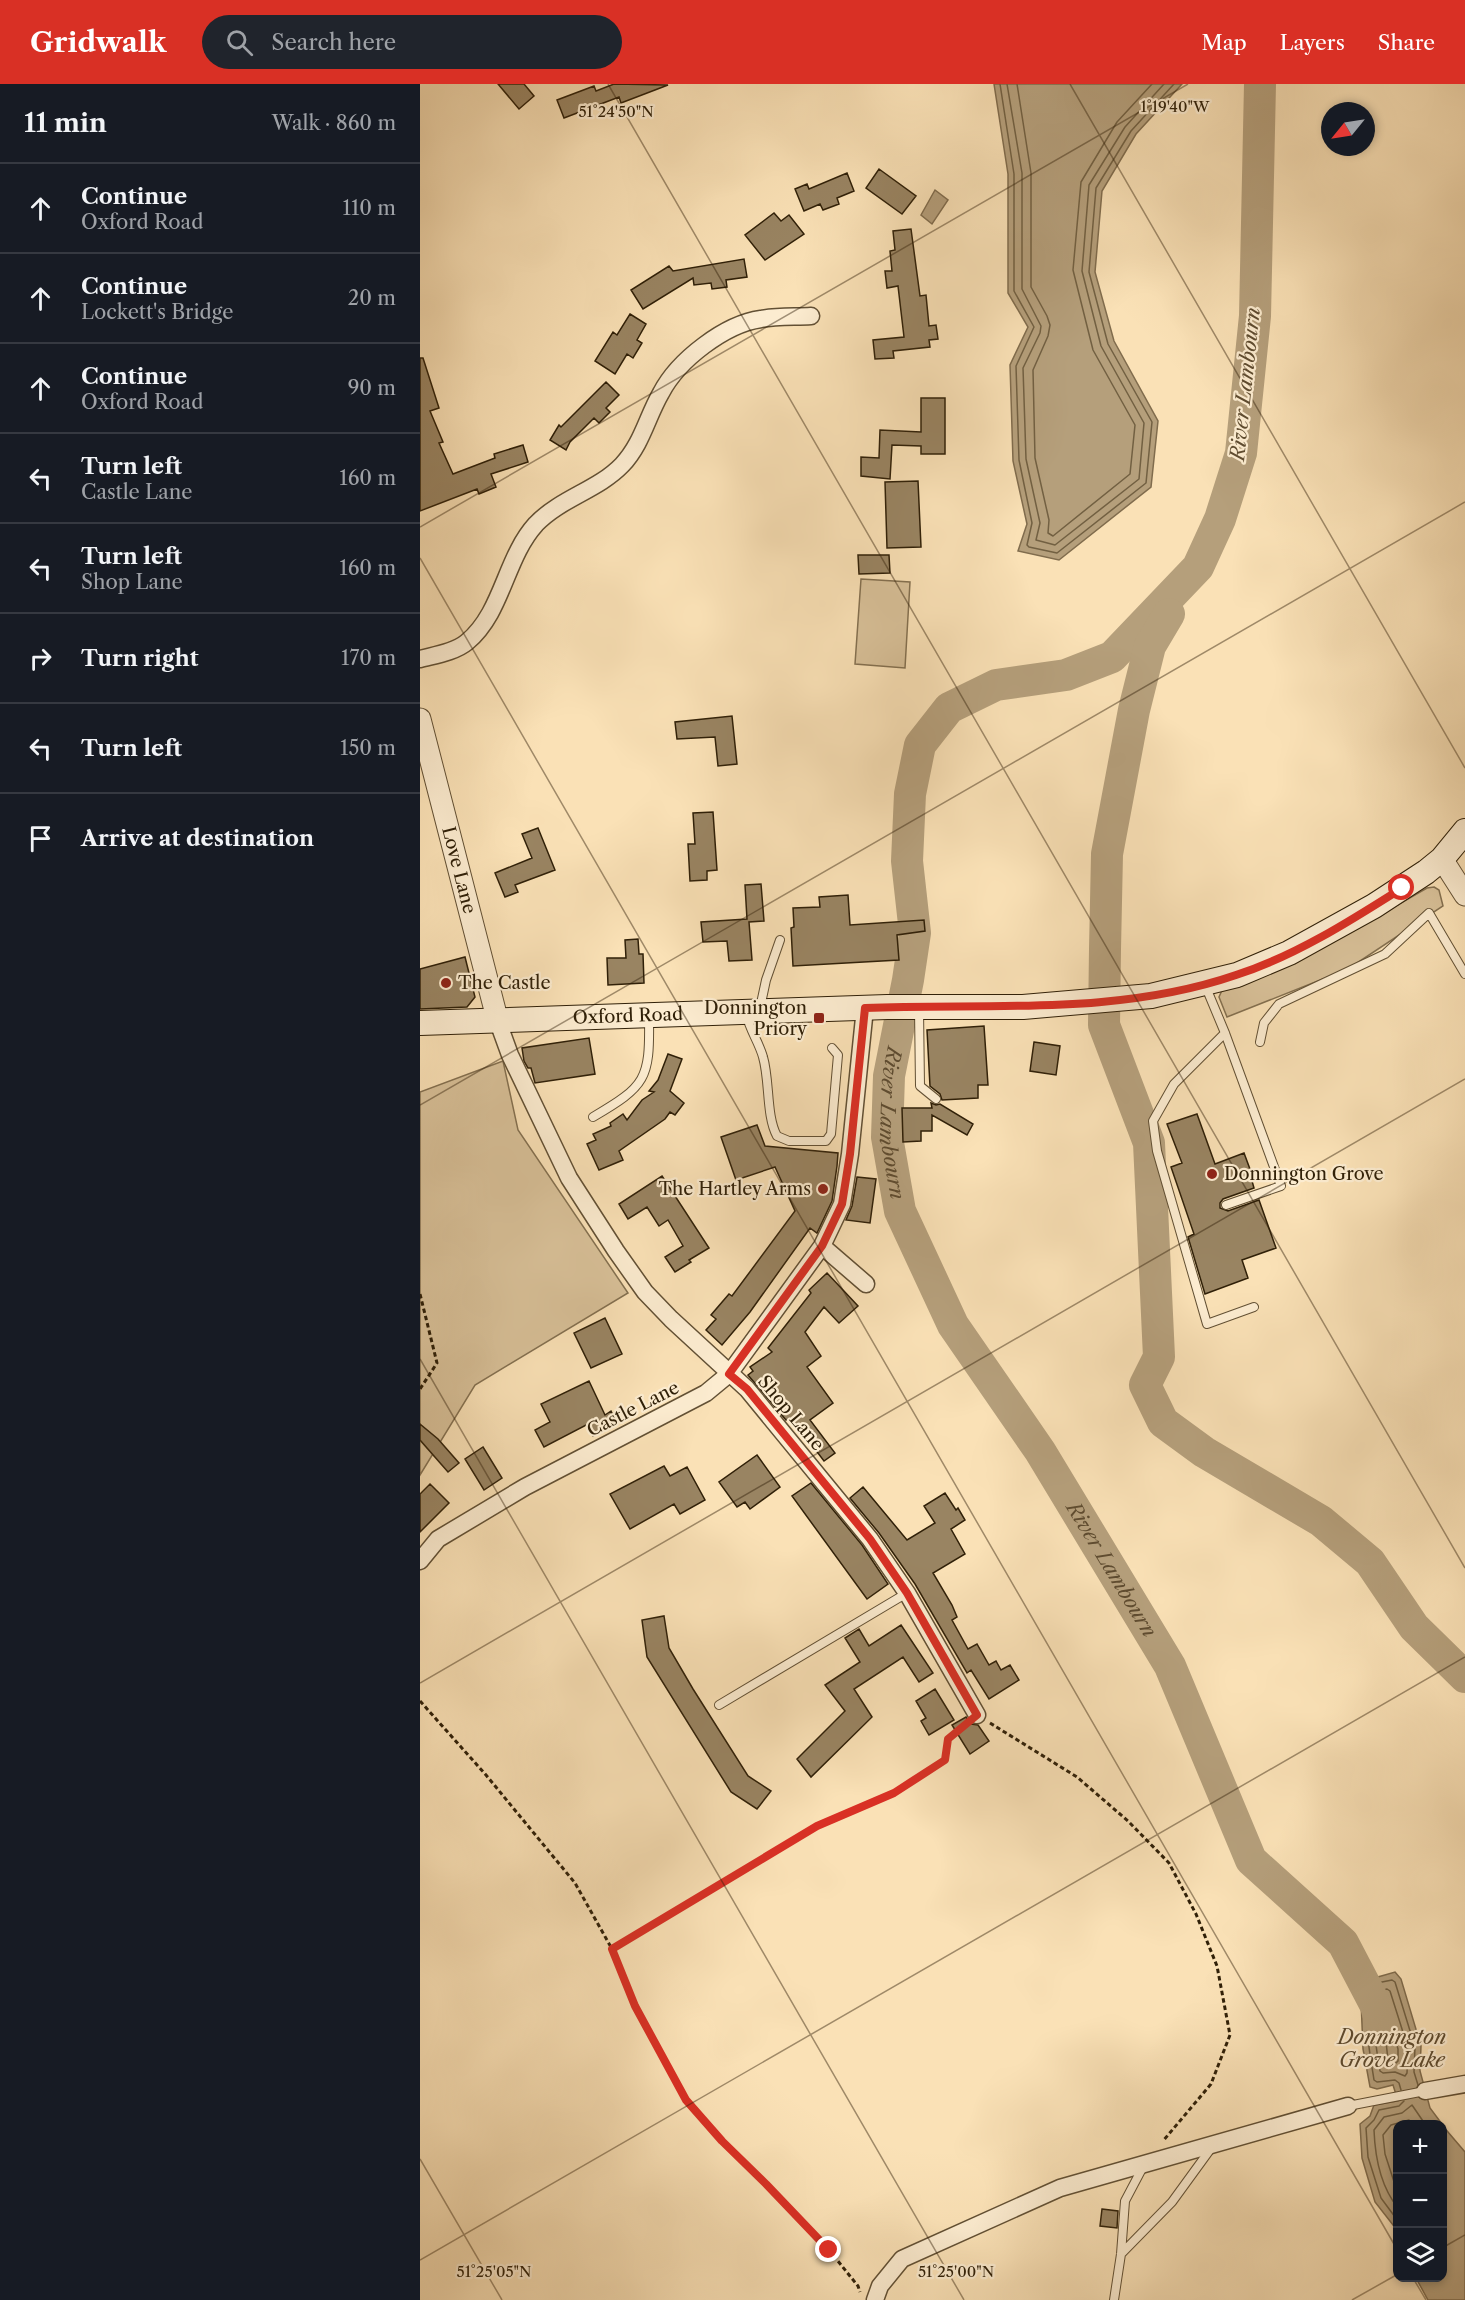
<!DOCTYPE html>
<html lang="en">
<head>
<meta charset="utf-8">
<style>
	:root { --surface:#171b24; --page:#20242c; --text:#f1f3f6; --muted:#9ea1a6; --line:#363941; --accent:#d93025 }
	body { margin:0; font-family:"Libre Caslon Text",serif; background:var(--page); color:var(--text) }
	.controls { position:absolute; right:18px; bottom:18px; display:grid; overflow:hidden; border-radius:12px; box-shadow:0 3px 9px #0003 }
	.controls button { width:54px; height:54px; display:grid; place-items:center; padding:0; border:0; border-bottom:2px solid var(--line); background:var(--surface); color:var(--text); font:30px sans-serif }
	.compass { position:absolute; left:901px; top:18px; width:54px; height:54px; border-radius:50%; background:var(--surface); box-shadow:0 3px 9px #0003; rotate:240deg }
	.stop { position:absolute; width:18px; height:18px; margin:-14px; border:4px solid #d93025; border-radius:50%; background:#fff }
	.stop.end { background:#d93025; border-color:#fff; box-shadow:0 2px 6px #0008 }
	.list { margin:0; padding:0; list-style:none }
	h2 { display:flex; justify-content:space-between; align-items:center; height:78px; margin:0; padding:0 24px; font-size:26px }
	h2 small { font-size:20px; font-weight:400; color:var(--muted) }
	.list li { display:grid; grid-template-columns:39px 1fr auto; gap:18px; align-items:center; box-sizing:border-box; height:90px; padding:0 24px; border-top:2px solid var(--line) }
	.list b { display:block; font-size:22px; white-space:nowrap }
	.list p { margin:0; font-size:20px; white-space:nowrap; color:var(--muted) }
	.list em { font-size:20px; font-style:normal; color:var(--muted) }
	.icon { flex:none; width:33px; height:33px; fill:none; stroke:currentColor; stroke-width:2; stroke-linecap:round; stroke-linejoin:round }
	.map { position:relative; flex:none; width:1045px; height:2216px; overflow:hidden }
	header { display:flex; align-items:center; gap:36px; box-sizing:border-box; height:84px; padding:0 30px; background:var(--accent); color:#fff }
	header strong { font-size:28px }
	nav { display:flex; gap:33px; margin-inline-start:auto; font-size:21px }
	.search { width:420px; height:54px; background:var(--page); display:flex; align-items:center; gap:15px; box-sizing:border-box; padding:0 21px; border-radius:33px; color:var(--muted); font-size:22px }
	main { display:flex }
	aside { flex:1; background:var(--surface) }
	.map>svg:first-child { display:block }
</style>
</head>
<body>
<header>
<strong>Gridwalk</strong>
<div class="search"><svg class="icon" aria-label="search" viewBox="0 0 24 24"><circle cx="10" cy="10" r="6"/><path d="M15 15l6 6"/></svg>Search here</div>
<nav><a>Map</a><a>Layers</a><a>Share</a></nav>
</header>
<main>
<aside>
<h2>11 min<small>Walk · 860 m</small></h2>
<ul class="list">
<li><svg class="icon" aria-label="ahead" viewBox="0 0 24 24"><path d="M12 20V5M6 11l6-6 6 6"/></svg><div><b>Continue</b><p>Oxford Road</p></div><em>110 m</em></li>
<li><svg class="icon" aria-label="ahead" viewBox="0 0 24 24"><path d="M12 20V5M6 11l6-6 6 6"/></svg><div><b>Continue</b><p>Lockett's Bridge</p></div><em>20 m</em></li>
<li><svg class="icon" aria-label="ahead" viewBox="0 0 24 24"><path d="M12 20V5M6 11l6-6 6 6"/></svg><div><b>Continue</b><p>Oxford Road</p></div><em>90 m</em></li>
<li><svg class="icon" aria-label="left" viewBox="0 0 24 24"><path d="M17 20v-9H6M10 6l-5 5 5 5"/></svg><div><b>Turn left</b><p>Castle Lane</p></div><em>160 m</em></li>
<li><svg class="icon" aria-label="left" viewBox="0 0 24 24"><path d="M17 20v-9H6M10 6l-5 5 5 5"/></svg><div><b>Turn left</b><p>Shop Lane</p></div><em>160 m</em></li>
<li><svg class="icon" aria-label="right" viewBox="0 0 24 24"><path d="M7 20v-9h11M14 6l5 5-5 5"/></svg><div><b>Turn right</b></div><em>170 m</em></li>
<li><svg class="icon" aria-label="left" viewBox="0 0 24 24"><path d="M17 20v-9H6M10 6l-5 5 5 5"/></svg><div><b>Turn left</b></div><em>150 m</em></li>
<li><svg class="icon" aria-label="arrive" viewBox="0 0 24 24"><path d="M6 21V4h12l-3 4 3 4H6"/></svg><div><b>Arrive at destination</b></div></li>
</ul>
</aside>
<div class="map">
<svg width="1045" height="2216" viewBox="0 0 1045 2216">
	<rect width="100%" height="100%" fill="#fae1b6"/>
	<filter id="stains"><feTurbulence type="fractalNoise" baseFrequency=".00333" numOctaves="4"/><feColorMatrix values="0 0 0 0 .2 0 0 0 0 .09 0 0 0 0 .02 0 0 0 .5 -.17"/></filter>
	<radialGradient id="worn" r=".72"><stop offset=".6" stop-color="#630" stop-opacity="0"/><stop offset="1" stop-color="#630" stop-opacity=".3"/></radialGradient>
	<path fill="#d8c098" stroke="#847050" stroke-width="1.5" d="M 441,495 L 490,498 L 485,584 L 435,580 Z
		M 1014,803 L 1019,806 L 1023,822 L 928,885 L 807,933 L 799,913 L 803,904 L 967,827 L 1007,804 Z
		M 83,977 L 98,1046 L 208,1209 L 55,1301 L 0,1391 L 0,1008 Z"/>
	<path fill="#b59f7b" stroke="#806c4d" stroke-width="1.5" d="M 574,0 L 762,0 L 716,50 L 682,107 L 675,188 L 694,257 L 738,337 L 731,403 L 639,476 L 598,467 L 607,440 L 593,377 L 590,281 L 608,243 L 588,209 L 588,90 Z
		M 515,106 L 528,116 L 512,140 L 501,131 Z
		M 975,1888 L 981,1895 L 1001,1962 L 1000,1987 L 1010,2024 L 1022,2040 L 978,2040 L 977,2146 L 955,2118 L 942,2074 L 940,2040 L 950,2032 L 954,2021 L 978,2017 L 973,2001 L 957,2005 L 950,2003 L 943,1965 L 941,1916 L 951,1895 Z
		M 1022,2041 L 1045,2068 L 1045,2216 L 1008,2216 L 996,2194 L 1022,2194 Z"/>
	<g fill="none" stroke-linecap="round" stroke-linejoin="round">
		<path stroke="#726042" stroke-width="1.5" d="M 580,0 L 594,90 L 594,207 L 614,243 L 596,282 L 599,376 L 612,439 L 607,461 L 609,463 L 637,469 L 726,399 L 732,338 L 688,260 L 669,188 L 676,104 L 711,47 L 754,0
			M 587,0 L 602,89 L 602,205 L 621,242 L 620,249 L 603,284 L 606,375 L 620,439 L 616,456 L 635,461 L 719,395 L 724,339 L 681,262 L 662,187 L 669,101 L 705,43 L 744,0
			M 597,0 L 611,89 L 611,203 L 627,232 L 630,241 L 628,252 L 613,286 L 615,374 L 629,436 L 628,449 L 633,452 L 710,390 L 715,341 L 673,266 L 653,186 L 661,98 L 697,38 L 732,0
			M 967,1905 L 970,1907 L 988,1964 L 987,1989 L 985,1992 L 975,1988 L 963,1989 L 960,1987 C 956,1962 949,1929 961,1907 Z
			M 967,1936 L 970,1938 L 978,1965 L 978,1977 L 976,1979 L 970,1979 L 968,1976 L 964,1939 Z
			M 981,2006 L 979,1999 L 975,1996 L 957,1998 L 954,1996 C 950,1969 939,1921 957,1899 L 972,1896 L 975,1898 L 995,1963 L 994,1988 L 998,2001
			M 978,2110 L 965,2070 L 963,2051 L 971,2041 L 989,2036 L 994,2040
			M 978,2124 C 961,2103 955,2073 954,2046 L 964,2033 L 982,2029 L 992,2021 L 1005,2040
			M 978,2137 L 961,2114 L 948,2073 L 946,2044 L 954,2036 L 959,2026 L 979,2022 L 984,2017"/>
		<g stroke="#b59f7b" stroke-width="32">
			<path id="s1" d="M 840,0 L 835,232 L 821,369 L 800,435 L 778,483 L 692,573 L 646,591 L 576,601 L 529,624 L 500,661 L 490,710 L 487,777 L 495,849 L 488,896 L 469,992 L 467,1053 L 480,1127 L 533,1241 L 620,1367 L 750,1582 L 831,1776 L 923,1859 L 956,1922 L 962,1943"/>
			<path d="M 749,530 L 730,562 L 714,626 L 687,770 L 685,865 L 684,941 L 729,1059 L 739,1273 L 725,1301 L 743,1338 L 784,1368 L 901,1437 L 950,1478 L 994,1543 L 1045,1593"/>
		</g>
	</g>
	<path fill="#998462" stroke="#302008" stroke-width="1.5" d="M 78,0 L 104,0 L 114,12 L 99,25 Z
		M 194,0 L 248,1 L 201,19 L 199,13 L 144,34 L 137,16 L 174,2 L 176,7 Z
		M 459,85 L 496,112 L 482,130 L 446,104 Z
		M 427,89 L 434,107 L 417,114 L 419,120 L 403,126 L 400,120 L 384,127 L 375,105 L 387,100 L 389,105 Z
		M 354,129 L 361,137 L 369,131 L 384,150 L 345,176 L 325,151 Z
		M 491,145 L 500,212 L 506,211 L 509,242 L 516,241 L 518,255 L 509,256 L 510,263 L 473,267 L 474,274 L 455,275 L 453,256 L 484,253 L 478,202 L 467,204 L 465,187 L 472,187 L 470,167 L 475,166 L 473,147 Z
		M 324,175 L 327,193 L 306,196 L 307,203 L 292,205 L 291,199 L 274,201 L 273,194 L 223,225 L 211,206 L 249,182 L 253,187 Z
		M 210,230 L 226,240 L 217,256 L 222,259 L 213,274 L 207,270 L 195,290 L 175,277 L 193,248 L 197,251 Z
		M 0,274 L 3,274 L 19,324 L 10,327 L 23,358 L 19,359 L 33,390 L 75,374 L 74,370 L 103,361 L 108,378 L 71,390 L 76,403 L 59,410 L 57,405 L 0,427 Z
		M 186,298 L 199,311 L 186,324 L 190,328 L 179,339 L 174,334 L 150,358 L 146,366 L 130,356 L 139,341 L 141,343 Z
		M 501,314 L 525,314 L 525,370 L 501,370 L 501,362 L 472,361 L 470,395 L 441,392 L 441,373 L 459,374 L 460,346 L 501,348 Z
		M 498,397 L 501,463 L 467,464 L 465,398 Z
		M 438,471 L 469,471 L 470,489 L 439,490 Z
		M 312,632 L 317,680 L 298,682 L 295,653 L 257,655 L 255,638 Z
		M 293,728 L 297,786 L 287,787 L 287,796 L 270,797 L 268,760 L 275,760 L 273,729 Z
		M 118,744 L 135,786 L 95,801 L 98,808 L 85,813 L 75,789 L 112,774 L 102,750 Z
		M 341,800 L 344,837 L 329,838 L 332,876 L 309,877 L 307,857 L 283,858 L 281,838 L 327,835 L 325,801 Z
		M 428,811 L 430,841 L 504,836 L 505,847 L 477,851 L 479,876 L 373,882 L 371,844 L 374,843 L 373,824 L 400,823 L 399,813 Z
		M 218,855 L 219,870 L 223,870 L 224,899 L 188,901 L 187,874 L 206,874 L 205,856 Z
		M 45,873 L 55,913 L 47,923 L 0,925 L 0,885 Z
		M 564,942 L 568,1001 L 558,1001 L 558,1014 L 522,1016 L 520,1010 L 510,1002 L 507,946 Z
		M 169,954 L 175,990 L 115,999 L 111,984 L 108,984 L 104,977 L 102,964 Z
		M 614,958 L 640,962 L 636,991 L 610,987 Z
		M 248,970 L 262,975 L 250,1007 L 264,1019 L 255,1031 L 250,1028 L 245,1035 L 199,1067 L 203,1076 L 179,1086 L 167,1060 L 176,1056 L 173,1050 L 191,1042 L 190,1039 L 203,1030 L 207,1036 L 222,1016 L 234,1008 L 229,1007 L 238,996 Z
		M 511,1019 L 516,1021 L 520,1020 L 553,1040 L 547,1051 L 512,1031 L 512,1047 L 501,1047 L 501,1057 L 483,1058 L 482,1024 L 512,1024 Z
		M 777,1030 L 795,1080 L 824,1069 L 834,1096 L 832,1097 L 834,1104 L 803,1115 L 800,1119 L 800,1124 L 808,1127 L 839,1116 L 856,1164 L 822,1176 L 828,1194 L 785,1210 L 768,1153 L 774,1150 L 751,1083 L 762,1079 L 747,1040 Z
		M 337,1041 L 345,1062 L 418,1069 L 417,1082 L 412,1117 L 397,1149 L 390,1144 L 330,1228 L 302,1261 L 286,1246 L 296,1235 L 291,1231 L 309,1210 L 312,1212 L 375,1127 L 355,1083 L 316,1096 L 301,1053 Z
		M 242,1092 L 289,1164 L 269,1176 L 271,1178 L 255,1188 L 245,1173 L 263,1162 L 248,1136 L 239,1142 L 227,1123 L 208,1135 L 199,1120 Z
		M 437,1093 L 456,1095 L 450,1139 L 426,1136 L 432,1122 Z
		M 407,1189 L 438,1222 L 419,1239 L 404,1223 L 385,1248 L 401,1272 L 387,1283 L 413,1319 L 390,1336 L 415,1369 L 404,1377 L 379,1344 L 377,1345 L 369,1334 L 366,1336 L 328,1291 L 333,1287 L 330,1283 L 352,1268 L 348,1264 L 391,1209 L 389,1206 Z
		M 185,1234 L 202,1270 L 171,1284 L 154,1249 Z
		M 169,1297 L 185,1331 L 191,1327 L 197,1340 L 173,1352 L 168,1340 L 124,1363 L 115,1346 L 130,1338 L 121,1320 Z
		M 0,1340 L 18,1355 L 39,1379 L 28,1388 L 0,1356 Z
		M 63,1363 L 82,1394 L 64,1406 L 45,1375 Z
		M 337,1371 L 360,1403 L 330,1425 L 325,1418 L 317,1423 L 299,1398 Z
		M 244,1382 L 250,1392 L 267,1383 L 285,1416 L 260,1430 L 254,1420 L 210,1445 L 190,1410 Z
		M 391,1399 L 442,1461 L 468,1500 L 447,1515 L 372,1412 Z
		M 10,1400 L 29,1419 L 0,1448 L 0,1410 Z
		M 443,1403 L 487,1456 L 515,1439 L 504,1422 L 525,1409 L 536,1426 L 538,1424 L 545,1436 L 531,1445 L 545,1470 L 513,1489 L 532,1521 L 537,1533 L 532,1536 L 548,1565 L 557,1560 L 569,1581 L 576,1577 L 581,1586 L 590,1581 L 599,1596 L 569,1615 L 551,1586 L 547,1589 L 495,1500 L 459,1449 L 430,1414 Z
		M 244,1532 L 249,1564 L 273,1605 L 328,1692 L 351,1707 L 337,1725 L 311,1708 L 227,1573 L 222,1536 Z
		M 481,1541 L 513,1589 L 499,1598 L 483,1573 L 434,1605 L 452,1633 L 391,1693 L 377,1675 L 425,1627 L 405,1601 L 440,1578 L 425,1554 L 439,1545 L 449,1562 Z
		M 515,1605 L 534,1636 L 509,1651 L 501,1637 L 506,1634 L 496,1617 Z
		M 546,1633 L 551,1640 L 558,1641 L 569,1657 L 550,1670 L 532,1641 Z
		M 682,2125 L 698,2127 L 697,2144 L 680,2142 Z"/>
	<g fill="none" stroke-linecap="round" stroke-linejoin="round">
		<defs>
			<path id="service" d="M 785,901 L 805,949 L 861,1102 L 806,1121
				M 340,924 L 346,896 L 360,856
				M 499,925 L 500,1002 L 516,1015
				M 326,929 C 329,945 339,958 343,973 C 350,997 346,1032 357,1052 L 369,1057 L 406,1057 L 411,1050 L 418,971 L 412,964
				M 805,949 L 754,1000 L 733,1037 L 737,1067 L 787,1240 L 834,1223
				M 840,958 L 844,939 L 859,920 L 965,870 L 1009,829 L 1045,890
				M 173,1033 C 226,1002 230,995 229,935
				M 299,1621 L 487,1509
				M 928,2022 L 1005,2007
				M 701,2170 L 752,2118 L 792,2063
				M 694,2216 L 701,2170 L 705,2117 L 724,2081"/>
			<path id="minor" d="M 0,575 C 15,571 35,568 47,558 C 83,528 85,474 116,440 C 141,414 178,406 202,381 C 222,360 227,333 241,309 C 258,276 305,240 341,235 C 357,232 375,233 391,232
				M 78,938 L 90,971 L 149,1094 L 196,1167 L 225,1208 L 251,1235 L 327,1305 L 450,1455 L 487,1509 L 557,1631
				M 402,1162 L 446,1200
				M 0,1477 L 18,1455 L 105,1403 L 286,1309 L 309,1290 L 402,1162 L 422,1120 L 430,1070 L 445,924
				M 1005,2007 L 1045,2000
				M 455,2216 L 460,2202 L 482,2175 L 640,2104 L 928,2022"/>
			<g id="tertiary">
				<path id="s2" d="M 0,635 L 78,938"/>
				<path d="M 1022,775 L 1045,811"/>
			</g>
			<g id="secondary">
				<path id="s3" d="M 0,939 L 467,923 L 603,923 L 731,912 L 817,891 L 869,869 L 954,822 L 1006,788 L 1022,775 L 1045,747"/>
			</g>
		</defs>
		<use href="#service" stroke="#625034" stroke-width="10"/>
		<use href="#minor" stroke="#625034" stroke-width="19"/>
		<use href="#tertiary" stroke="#625034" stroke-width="23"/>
		<use href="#secondary" stroke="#302008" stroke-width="26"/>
		<path stroke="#302008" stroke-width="3" stroke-dasharray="4.5 3" stroke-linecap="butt" d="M 0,1210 L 17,1279 L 0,1305
			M 0,1617 L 66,1691 L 155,1799 L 192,1865 L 215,1922 L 266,2016 L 302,2057 L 346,2100 L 409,2166 L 438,2202 L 440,2208
			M 570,1639 L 657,1693 L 708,1737 L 749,1779 L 776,1830 L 797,1882 L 810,1951 L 791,2000 L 743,2057
			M 192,1865 L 397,1742 L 474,1709 L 525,1676 L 528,1655 L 545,1641"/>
		<use href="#service" stroke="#fcecd0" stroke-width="8"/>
		<use href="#minor" stroke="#fcecd0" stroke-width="16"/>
		<use href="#tertiary" stroke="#fcecd0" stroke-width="21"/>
		<use href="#secondary" stroke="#fcecd0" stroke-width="24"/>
	</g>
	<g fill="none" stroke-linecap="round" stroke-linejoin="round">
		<path stroke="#d93025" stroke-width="8" d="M 409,2166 L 346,2100 L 302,2057 L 266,2016 L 215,1922 L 192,1865 L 397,1742 L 474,1709 L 525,1676 L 528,1655 L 557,1631 L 487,1509 L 450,1455 L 327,1305 L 309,1290 L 402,1162 L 422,1120 L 430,1070 L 445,924 C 569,919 697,932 816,891 C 875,872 930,837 982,804"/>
	</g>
	<path fill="none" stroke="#302008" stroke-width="1.5" stroke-opacity="0.45" d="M 188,0 L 1045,1484M 650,0 L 1045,684M 0,443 L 768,0M 0,474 L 978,2167M 0,1021 L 1045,418M 0,1275 L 544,2216M 0,1599 L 1045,995M 0,2075 L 82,2216M 1022,2164 L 1045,2151M 0,2176 L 1045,1573M 993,2194 L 1006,2216M 932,2216 L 978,2190"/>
	<g fill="#8f2418" stroke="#fcecd0" stroke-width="2">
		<circle cx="26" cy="899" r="6"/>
		<rect x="393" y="928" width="12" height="12" rx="3"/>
		<circle cx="792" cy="1090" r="6"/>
		<circle cx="403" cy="1105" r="6"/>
	</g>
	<g text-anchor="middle" stroke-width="4.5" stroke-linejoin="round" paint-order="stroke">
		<g font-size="18" fill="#302008" stroke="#fcecd0">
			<text dy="6" stroke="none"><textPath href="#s2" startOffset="156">Love Lane</textPath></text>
			<text dy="6" stroke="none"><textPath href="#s3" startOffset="208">Oxford Road</textPath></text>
			<text transform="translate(213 1325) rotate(-27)" y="6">Castle Lane</text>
			<text transform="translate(371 1329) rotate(50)" y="6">Shop Lane</text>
		</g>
		<g font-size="18" fill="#302008" stroke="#fcecd0" text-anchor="start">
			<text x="38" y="905">The Castle</text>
			<text x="387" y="930" text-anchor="end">Donnington<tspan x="387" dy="21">Priory</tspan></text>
			<text x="804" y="1096">Donnington Grove</text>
			<text x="391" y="1111" text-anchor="end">The Hartley Arms</text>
		</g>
		<g font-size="20" font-style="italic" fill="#5f4c30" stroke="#fcecd0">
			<text transform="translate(825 300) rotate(-84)" y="7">River Lambourn</text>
			<text dy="7" stroke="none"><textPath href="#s1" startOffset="1218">River Lambourn</textPath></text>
			<text dy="7" stroke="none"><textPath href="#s1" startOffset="1724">River Lambourn</textPath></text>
			<text x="972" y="1960">Donnington<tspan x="972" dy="23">Grove Lake</tspan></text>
		</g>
	</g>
	<g font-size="15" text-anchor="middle" fill="#302008" stroke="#fcecd0" stroke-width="4.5" stroke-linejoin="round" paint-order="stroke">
		<text x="755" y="28">1°19'40"W</text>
		<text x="196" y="33">51°24'50"N</text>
		<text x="74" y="2193">51°25'05"N</text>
		<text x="536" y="2193">51°25'00"N</text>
	</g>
	<rect width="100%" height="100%" filter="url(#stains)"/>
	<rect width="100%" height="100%" fill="url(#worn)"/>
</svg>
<div class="controls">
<button>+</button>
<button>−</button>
<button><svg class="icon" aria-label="layers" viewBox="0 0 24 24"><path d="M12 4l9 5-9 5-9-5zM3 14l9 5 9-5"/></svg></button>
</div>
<svg class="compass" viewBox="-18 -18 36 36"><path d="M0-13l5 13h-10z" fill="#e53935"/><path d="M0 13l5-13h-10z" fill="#9ea1a6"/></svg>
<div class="stop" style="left:982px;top:804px"></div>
<div class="stop end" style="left:409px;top:2166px"></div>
</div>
</main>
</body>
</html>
